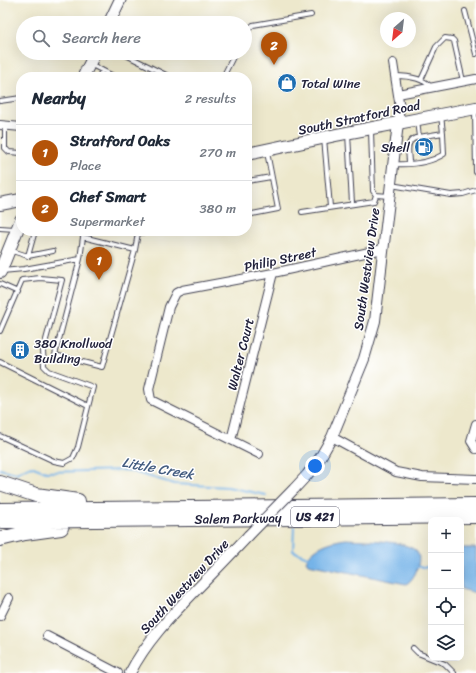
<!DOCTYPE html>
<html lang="en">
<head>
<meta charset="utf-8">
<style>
	:root { --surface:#fff; --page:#f6f6f7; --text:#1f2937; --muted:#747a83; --line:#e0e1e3; --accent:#b45309 }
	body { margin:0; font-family:Sriracha,sans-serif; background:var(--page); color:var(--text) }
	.controls { position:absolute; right:12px; bottom:12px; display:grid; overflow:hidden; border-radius:8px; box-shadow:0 4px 16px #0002 }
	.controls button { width:36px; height:36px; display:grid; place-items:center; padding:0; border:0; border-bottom:1px solid var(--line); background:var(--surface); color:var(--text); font:20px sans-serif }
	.compass { position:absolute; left:380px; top:12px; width:36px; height:36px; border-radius:50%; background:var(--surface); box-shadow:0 4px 16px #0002; rotate:208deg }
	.you { position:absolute; left:315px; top:466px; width:14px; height:14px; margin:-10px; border:3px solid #fff; border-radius:50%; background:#1a73e8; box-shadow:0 0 0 6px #1a73e833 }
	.badge { display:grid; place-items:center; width:26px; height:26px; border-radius:50%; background:var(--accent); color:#fff; font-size:13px; font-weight:700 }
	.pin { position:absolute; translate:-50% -33px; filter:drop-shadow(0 1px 2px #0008) }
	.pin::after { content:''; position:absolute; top:21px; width:14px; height:12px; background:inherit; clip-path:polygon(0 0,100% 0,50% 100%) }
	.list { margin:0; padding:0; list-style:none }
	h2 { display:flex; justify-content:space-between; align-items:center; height:52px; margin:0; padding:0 16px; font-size:17px }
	h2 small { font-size:13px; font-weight:400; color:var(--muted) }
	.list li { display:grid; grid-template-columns:26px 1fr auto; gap:12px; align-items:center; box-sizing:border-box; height:56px; padding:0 16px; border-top:1px solid var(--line) }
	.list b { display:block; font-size:15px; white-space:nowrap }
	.list p { margin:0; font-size:13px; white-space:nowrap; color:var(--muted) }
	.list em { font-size:13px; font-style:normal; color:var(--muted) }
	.icon { flex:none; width:22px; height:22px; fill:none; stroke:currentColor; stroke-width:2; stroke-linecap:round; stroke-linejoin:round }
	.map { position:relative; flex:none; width:476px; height:673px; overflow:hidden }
	.search { position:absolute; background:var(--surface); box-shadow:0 4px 16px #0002; left:16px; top:16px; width:236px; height:44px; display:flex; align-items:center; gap:10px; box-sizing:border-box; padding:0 14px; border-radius:22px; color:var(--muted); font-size:15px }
	.panel { position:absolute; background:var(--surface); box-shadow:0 4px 16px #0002; left:16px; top:72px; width:236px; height:164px; border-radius:16px }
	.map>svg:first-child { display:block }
</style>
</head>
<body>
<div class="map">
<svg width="476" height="673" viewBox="0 0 476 673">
	<rect width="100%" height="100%" fill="#fff"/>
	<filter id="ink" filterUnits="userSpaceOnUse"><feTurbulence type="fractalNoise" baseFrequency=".025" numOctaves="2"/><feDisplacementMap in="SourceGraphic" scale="8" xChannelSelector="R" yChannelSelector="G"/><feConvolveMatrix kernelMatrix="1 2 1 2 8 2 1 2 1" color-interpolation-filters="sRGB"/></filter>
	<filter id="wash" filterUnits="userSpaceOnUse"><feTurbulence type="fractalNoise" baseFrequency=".012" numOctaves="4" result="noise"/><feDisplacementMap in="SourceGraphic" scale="16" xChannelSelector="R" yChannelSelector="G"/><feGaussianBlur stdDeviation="0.9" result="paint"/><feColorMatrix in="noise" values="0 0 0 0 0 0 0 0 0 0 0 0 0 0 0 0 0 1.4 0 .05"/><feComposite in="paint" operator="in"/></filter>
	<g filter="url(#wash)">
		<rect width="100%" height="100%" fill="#ede8cc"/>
		<path fill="#75b3e8" stroke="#4c6a92" d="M 346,539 C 362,540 405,540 416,551 C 420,555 419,561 418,566 C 416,573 412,581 406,584 L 308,564 L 306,561 C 312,547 331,541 346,539 Z
			M 461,548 L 476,548 L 476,593 L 461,589 Z"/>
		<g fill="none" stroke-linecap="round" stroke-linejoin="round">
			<path stroke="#75b3e8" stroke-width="2" d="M 0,469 L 16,473 L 31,466 L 46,472 L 126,470 L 175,484 L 228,487 L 266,495
				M 294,527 L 293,551 L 310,558
				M 416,567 L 431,567"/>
		</g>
	</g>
	<g filter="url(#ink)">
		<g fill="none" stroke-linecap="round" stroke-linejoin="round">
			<defs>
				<path id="service" d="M 465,11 L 476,54
					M 245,33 L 253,25 L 311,15
					M 122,53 L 166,75 L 165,77
					M 90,64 L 115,77
					M 395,76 C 408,76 423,78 431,87
					M 99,77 L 102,70
					M 223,77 L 235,53
					M 421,80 L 436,47 L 445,38 L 452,39 L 454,41 L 463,81
					M 0,101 L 21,98
					M 475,109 L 476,172
					M 417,121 L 419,137 L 443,133 L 441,115
					M 5,125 L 5,148 L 9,152 L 21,153
					M 371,131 L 373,191 L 376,195 L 389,196
					M 348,134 L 352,203
					M 324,138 L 330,207
					M 393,164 C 410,165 430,163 444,154 L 443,133
					M 409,164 C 409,151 404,140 419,137
					M 247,181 L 271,177
					M 391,185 L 451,195 L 463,194 L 476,190
					M 302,212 L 374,201 L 376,195
					M 247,215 L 278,209 L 267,152
					M 0,228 L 15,229
					M 9,250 L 28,256 L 35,231
					M 135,250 L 138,233 L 152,231
					M 28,256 L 53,251
					M 2,271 L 24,269 L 80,259 L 83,237 L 135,250 L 102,367 L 55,355 L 80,259
					M 0,284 L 18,292
					M 0,331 L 22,280 L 40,278 L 62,280 L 43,351 L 44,366 L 49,371 L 93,387 L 78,447 L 73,458 L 64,463 L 54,461 L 0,436
					M 0,362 L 88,406
					M 413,648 L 418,653 L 445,664 L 454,673"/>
				<path id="minor" d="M 393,63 L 400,108 L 398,123
					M 398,94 L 476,79
					M 0,125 L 21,127
					M 476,424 L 471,441 L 476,449
					M 332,437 L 396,472 L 422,477 L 476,479
					M 231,440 L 273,273
					M 259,454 L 151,400 L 149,389 L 169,307 L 176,293 L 182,290 L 273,273 L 383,249
					M 0,616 L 9,598
					M 47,636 L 118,673"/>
				<path id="tertiary" d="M 294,489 L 307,475 L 320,458 L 332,437 L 364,359 L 375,321 L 398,123
					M 130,673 C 146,642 169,618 193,593 C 212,574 230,555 249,535"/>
				<path id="secondary" d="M 109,23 L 120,0
					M 83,77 L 95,53"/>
				<path id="primary" d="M 247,154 L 336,135 L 476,108
					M 0,204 L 21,200
					M 0,272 L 21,220"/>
				<path id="motorway" d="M 0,483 L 36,495 L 78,501
					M 0,510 L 476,505
					M 0,521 L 476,516
					M 0,539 L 25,533 L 61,528"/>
			</defs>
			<use href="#service" stroke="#404051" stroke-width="6"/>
			<use href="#minor" stroke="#404051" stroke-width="10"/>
			<use href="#tertiary" stroke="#404051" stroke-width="12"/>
			<use href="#secondary" stroke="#404051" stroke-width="13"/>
			<use href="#primary" stroke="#404051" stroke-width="14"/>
			<use href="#motorway" stroke="#404051" stroke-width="16"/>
			<use href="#service" stroke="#fff" stroke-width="4"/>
			<use href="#minor" stroke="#fff" stroke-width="8"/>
			<use href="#tertiary" stroke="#fff" stroke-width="10"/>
			<use href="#secondary" stroke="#fff" stroke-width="11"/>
			<use href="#primary" stroke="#fff" stroke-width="12"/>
			<use href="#motorway" stroke="#fff" stroke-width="14"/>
			<defs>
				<path id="tertiary-bridge" d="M 249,535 L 294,489"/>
			</defs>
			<use href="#tertiary-bridge" stroke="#404051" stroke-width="12" stroke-linecap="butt"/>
			<use href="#tertiary-bridge" stroke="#fff" stroke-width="10"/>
		</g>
	</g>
	<defs>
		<symbol id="shop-disc" viewBox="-11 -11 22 22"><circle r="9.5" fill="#1f6fb2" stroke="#fff"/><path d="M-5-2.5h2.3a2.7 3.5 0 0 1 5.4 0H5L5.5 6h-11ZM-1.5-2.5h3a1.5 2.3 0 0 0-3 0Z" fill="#fff"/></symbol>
		<symbol id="fuel-disc" viewBox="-11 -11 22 22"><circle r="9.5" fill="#1f6fb2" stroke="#fff"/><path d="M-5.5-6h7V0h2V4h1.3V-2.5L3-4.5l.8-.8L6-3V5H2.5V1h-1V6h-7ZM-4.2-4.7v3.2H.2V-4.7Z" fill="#fff"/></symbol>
		<symbol id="building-disc" viewBox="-11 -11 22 22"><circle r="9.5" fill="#1f6fb2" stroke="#fff"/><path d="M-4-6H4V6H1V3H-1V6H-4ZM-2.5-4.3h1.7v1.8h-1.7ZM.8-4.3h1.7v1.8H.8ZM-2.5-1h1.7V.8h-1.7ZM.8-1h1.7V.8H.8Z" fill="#fff"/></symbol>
	</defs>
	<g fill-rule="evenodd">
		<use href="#shop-disc" x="276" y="72" width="22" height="22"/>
		<use href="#fuel-disc" x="413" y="136" width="22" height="22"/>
		<use href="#building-disc" x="9" y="339" width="22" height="22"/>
	</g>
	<g text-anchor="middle" stroke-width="3" stroke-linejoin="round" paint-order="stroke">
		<rect fill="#fff" stroke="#646476" stroke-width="1" x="291" y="507" width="48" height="20" rx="3"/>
		<g font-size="12" font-weight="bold" fill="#22223b">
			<text x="315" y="521">US 421</text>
		</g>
		<g font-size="13" fill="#22223b" stroke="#fff" text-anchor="start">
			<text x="301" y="88">Total Wine</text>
			<text x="410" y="152" text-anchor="end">Shell</text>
			<text x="34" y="348">380 Knollwod<tspan x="34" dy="15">Building</tspan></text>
		</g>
		<g font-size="13" fill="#22223b" stroke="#fff">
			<text transform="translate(359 117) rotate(-12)" y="5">South Stratford Road</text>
			<text transform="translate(280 259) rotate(-12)" y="5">Philip Street</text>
			<text transform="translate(366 269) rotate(-82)" y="5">South Westview Drive</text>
			<text transform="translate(240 354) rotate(-76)" y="5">Walter Court</text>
			<text transform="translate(238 518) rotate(-1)" y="5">Salem Parkway</text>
			<text transform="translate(184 586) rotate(-47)" y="5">South Westview Drive</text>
		</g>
		<g font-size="14" font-style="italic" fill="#435c80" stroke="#fff">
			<text transform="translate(158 468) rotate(10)" y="5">Little Creek</text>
		</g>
	</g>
</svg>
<div class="controls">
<button>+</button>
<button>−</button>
<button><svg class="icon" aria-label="locate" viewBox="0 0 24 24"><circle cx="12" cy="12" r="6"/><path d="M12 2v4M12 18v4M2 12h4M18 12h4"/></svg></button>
<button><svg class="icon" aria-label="layers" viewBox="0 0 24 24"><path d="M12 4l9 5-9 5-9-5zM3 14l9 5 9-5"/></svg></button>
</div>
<svg class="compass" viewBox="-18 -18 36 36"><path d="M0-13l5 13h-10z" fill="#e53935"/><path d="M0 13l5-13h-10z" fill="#747a83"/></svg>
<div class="you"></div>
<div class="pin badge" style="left:99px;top:280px">1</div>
<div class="pin badge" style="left:274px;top:65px">2</div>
<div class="search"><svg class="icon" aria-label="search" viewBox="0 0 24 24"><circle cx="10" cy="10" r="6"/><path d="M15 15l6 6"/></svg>Search here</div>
<section class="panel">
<h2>Nearby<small>2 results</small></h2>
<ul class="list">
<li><span class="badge">1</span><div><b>Stratford Oaks</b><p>Place</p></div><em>270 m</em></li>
<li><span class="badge">2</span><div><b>Chef Smart</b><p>Supermarket</p></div><em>380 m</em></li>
</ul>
</section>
</div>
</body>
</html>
